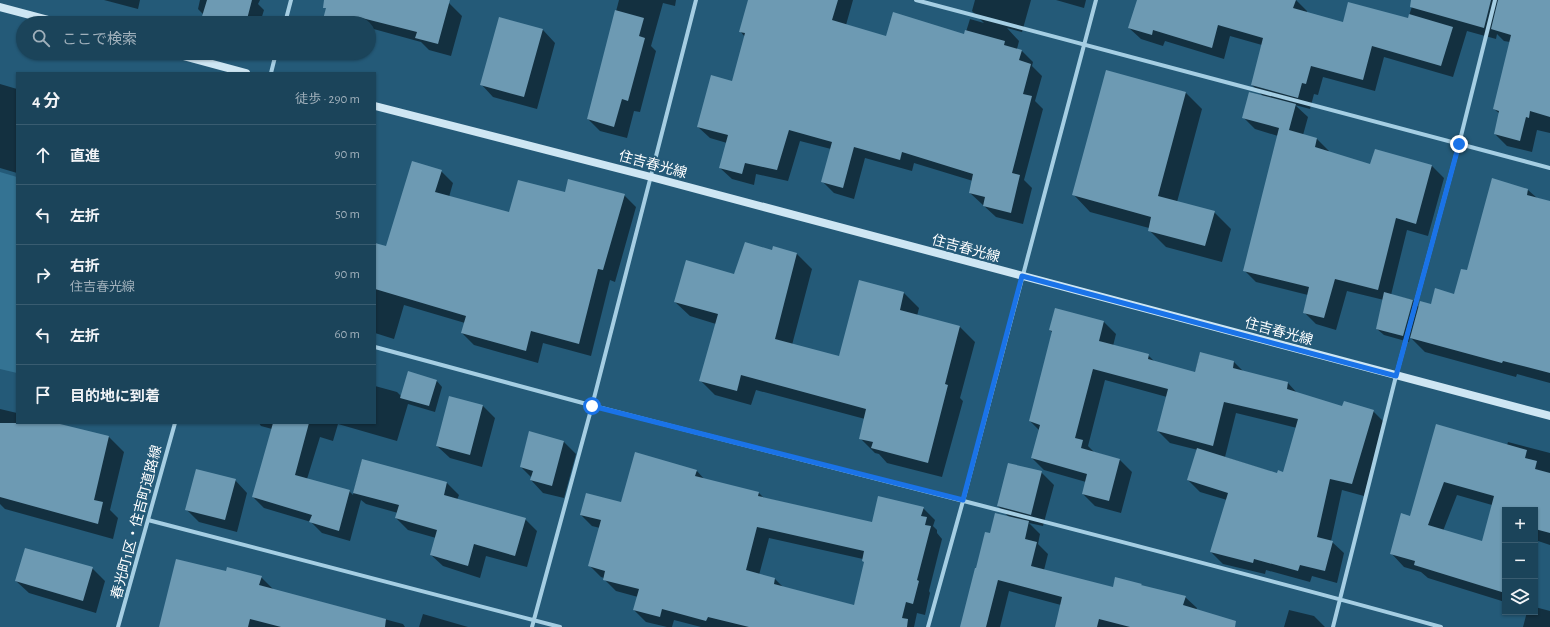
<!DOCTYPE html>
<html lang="ja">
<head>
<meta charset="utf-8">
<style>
	:root { --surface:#1b445a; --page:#284e63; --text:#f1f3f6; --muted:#a0b0bb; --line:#395c70 }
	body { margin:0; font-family:"Alegreya Sans","Noto Sans JP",sans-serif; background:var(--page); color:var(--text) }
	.controls { position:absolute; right:12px; bottom:12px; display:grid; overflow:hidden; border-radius:0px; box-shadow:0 1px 3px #0004 }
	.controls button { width:36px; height:36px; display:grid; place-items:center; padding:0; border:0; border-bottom:1px solid var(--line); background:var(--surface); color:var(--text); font:20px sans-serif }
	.stop { position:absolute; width:12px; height:12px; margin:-9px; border:3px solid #1a73e8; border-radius:50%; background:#fff }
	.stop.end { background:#1a73e8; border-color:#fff; box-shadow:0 1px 4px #0008 }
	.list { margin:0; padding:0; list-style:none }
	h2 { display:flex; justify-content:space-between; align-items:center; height:52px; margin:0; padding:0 16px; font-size:17px }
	h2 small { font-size:13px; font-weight:400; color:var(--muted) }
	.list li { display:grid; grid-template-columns:26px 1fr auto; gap:12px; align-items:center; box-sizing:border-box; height:60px; padding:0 16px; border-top:1px solid var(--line) }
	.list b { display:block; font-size:15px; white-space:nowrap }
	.list p { margin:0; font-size:13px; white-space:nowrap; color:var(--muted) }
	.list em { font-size:13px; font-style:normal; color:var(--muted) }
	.icon { flex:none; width:22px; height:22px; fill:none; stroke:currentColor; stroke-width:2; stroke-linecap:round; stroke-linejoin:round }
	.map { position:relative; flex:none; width:1550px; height:627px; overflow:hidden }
	.search { position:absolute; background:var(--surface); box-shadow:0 1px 3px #0004; left:16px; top:16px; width:360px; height:44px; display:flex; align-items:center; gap:10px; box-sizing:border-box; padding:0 14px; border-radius:22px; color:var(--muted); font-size:15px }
	.panel { position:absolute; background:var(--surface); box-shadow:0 1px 3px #0004; left:16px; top:72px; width:360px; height:352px; border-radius:0px }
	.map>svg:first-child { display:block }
</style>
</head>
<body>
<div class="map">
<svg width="1550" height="627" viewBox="0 0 1550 627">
	<rect width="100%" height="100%" fill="#245a78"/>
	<path fill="#347393" d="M 0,172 L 17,177 L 17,373 L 0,369 Z"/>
	<path fill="#0007" fill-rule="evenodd" d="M 104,0 L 140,0 L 138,9 Z
		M 200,0 L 260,0 L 258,4 L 264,10 L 260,23 L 201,23 L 204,15 L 198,9 Z
		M 329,0 L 437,0 L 449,3 L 462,16 L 451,56 L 429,50 L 421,42 L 370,28 L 369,31 L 369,23 L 323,23 Z
		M 619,0 L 676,0 L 675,6 L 663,3 L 651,46 L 656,51 L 640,112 L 634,111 L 627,138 L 600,131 L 588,119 Z
		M 749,0 L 853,0 L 846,25 L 887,37 L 965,35 L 970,19 L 984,23 L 972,11 L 975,0 L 1031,0 L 1022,32 L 1007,28 L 1019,41 L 1017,49 L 1022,51 L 1033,62 L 1032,66 L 1042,76 L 1035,101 L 1043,109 L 1024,180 L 1032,188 L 1023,224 L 996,217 L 970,193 L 973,181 L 914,163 L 912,171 L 865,158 L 854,199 L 834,193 L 823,182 L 831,149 L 800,141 L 788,181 L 756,174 L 754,185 L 732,179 L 720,168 L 727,143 L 710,138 L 698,127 L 732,83 L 745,37 L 740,31 Z
		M 1056,0 L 1086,0 L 1084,8 Z
		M 1138,0 L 1296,0 L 1307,11 L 1307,13 L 1344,23 L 1408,19 L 1414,0 L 1550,0 L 1550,133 L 1537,130 L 1532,152 L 1507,146 L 1495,134 L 1500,114 L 1494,109 L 1510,42 L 1504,41 L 1497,34 L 1496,39 L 1467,31 L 1453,77 L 1384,57 L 1375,91 L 1323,77 L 1318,95 L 1314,94 L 1310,109 L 1295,105 L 1308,117 L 1303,135 L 1317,139 L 1329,151 L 1328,152 L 1371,165 L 1375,150 L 1432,166 L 1444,178 L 1428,236 L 1407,230 L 1391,295 L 1413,300 L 1419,307 L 1431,305 L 1455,295 L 1468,271 L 1493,180 L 1528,190 L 1537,198 L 1550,202 L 1550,383 L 1517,374 L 1516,377 L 1425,352 L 1410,337 L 1409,342 L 1384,335 L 1377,329 L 1384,300 L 1347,291 L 1336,330 L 1316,324 L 1304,312 L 1308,295 L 1256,282 L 1244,270 L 1278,136 L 1255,129 L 1243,117 L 1264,97 L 1252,85 L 1262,45 L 1230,36 L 1224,59 L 1165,41 L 1163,46 L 1141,39 L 1129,28 Z
		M 500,18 L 543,30 L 555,43 L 537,109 L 493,97 L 481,84 Z
		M 0,84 L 17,89 L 17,173 L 0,168 Z
		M 1185,92 L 1202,109 L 1177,202 L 1214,212 L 1231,229 L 1222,262 L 1166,247 L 1149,230 L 1149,228 L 1090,212 L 1074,195 Z
		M 441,171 L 453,183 L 449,197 L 510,214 L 566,193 L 624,195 L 636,207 L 615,282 L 610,280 L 591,356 L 543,343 L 538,363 L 474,345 L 462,333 L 465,323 L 404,305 L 394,339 L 375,333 L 375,244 L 387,247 Z
		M 774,247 L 797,254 L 812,269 L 792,345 L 840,358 L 904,293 L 919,308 L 917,316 L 960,327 L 975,342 L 960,398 L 963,401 L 942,477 L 887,463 L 879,454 L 875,453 L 860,438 L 865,419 L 756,390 L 751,405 L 715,395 L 700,380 L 716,324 L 690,316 L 675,302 L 735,275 L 772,252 Z
		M 1104,322 L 1116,334 L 1113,346 L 1148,355 L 1155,362 L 1195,373 L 1200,353 L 1234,362 L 1245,373 L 1288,383 L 1298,394 L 1343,407 L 1373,411 L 1385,423 L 1364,496 L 1342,490 L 1331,541 L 1344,553 L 1337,583 L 1312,576 L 1310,582 L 1266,570 L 1265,574 L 1223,564 L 1211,552 L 1227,500 L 1200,492 L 1188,480 L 1198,450 L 1170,443 L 1158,431 L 1167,397 L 1105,380 L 1088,446 L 1094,452 L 1120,460 L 1132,472 L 1121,513 L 1095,506 L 1083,494 L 1086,482 L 1044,470 L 1032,458 L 1040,431 L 1030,421 L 1053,333 L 1050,330 ZM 1236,413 L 1297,428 L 1284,473 L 1278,474 L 1225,457 Z
		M 436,380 L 442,387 L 435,412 L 408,404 L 397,441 L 338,424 L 333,441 L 320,437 L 307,479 L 349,491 L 353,495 L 362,460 L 447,483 L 459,495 L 457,500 L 525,519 L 537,531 L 527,567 L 486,556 L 480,578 L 443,566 L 431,555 L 436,538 L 408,530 L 396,518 L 398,513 L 366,504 L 361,500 L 350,541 L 322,533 L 311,522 L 264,508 L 253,497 L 272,429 L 261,426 L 259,423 L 375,423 L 375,386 L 397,392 L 401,396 Z
		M 450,397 L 483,406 L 495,418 L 482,467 L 450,458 L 437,446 Z
		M 0,409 L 17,413 L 17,423 L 52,423 L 109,437 L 124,452 L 110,510 L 118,518 L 113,539 L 5,509 L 0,504 Z
		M 1437,425 L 1507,445 L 1508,442 L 1550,453 L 1550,545 L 1538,541 L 1535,552 L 1535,510 L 1505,510 L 1505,602 L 1428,578 L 1421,572 L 1404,567 L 1391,553 L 1411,517 ZM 1457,495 L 1492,505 L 1483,543 L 1443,531 Z
		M 530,432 L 564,442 L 576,454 L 564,498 L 543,493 L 531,480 L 532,478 L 521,467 Z
		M 697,471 L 705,480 L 759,493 L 764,498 L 872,523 L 923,508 L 935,520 L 933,526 L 937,530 L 937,533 L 942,539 L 929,591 L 930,593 L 925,615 L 917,613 L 914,627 L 701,627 L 674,620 L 672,627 L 667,627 L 646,622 L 634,610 L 638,597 L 616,591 L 604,579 L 604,578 L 601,577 L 590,566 L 600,528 L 592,526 L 581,515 L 622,504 ZM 769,538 L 863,559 L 865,563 L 854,606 L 783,587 L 775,579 L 759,575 Z
		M 1041,472 L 1054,485 L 1043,526 L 1029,523 L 1040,534 L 1038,544 L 1048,554 L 1044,570 L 1113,589 L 1141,585 L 1143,587 L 1185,597 L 1197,608 L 1196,610 L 1229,620 L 1235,627 L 1056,627 L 1061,605 L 1009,591 L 1000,627 L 974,627 L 977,570 L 991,534 L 1010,518 L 998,506 Z
		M 235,480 L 247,493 L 237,532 L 199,522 L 186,509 Z
		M 92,568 L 105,581 L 96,613 L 29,593 L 16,581 Z
		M 226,572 L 261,577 L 274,590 L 403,624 L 405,627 L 160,627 Z
		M 1535,607 L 1550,611 L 1550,627 L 1523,627 L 1527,612 L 1535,612 Z
		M 1289,610 L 1314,616 L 1325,627 L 1284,627 Z
		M 423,614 L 468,627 L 419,627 Z"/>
	<path fill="#6d9ab3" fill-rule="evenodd" d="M 207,0 L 252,0 L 246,23 L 200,23 Z
		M 324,0 L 450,0 L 438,44 L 415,38 L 417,32 L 358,17 L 356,23 L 322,23 L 326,8 L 323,8 Z
		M 748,0 L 838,0 L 832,20 L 886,36 L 893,12 L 964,34 L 965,30 L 1005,41 L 1004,45 L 1022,50 L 1019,60 L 1031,64 L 1023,94 L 1032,96 L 1012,173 L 1020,175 L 1011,213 L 983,206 L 985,197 L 969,193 L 973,174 L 902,152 L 900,160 L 854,147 L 843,188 L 821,182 L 832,142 L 789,130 L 777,170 L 745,163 L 742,174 L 719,168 L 728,135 L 697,127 L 711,75 L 732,81 L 745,33 L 739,32 Z
		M 1137,0 L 1296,0 L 1293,8 L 1343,22 L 1348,2 L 1408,18 L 1409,14 L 1453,27 L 1441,66 L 1372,46 L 1363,80 L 1311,66 L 1306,84 L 1302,83 L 1298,98 L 1251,85 L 1263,38 L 1218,25 L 1212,48 L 1153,30 L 1152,35 L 1128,28 Z
		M 1411,0 L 1491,0 L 1484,28 L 1410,7 Z
		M 1498,0 L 1550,0 L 1550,117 L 1530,111 L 1529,118 L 1526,117 L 1520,141 L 1494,134 L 1499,111 L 1493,109 L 1511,35 L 1491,29 Z
		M 615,10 L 644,18 L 639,36 L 645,38 L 628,101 L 622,99 L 614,127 L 587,119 Z
		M 499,17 L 543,29 L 524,97 L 480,85 Z
		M 1106,70 L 1186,92 L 1158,196 L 1215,211 L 1205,246 L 1148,231 L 1151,217 L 1072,195 Z
		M 1249,92 L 1296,104 L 1289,130 L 1317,138 L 1315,147 L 1370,164 L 1375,149 L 1432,165 L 1416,224 L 1396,218 L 1378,290 L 1335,279 L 1324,318 L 1303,313 L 1309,287 L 1243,271 L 1279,128 L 1242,118 Z
		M 412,161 L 442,170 L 435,192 L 509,212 L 518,180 L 565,192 L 568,179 L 625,194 L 603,270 L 598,269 L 579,344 L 531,331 L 526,351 L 461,333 L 466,316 L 375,289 L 375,243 L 386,246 Z
		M 1492,178 L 1528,189 L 1527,195 L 1550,201 L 1550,373 L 1503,361 L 1502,363 L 1410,338 L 1420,301 L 1431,304 L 1435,288 L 1454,294 L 1461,269 L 1467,270 Z
		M 745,242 L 772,250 L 773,246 L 797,253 L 775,339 L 839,356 L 859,280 L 904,292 L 900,310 L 960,326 L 945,384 L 948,385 L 928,463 L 871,448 L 873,442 L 859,439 L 866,409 L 741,375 L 737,391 L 699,381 L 718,314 L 674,302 L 686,260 L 734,274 Z
		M 1384,292 L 1413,300 L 1403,336 L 1376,329 Z
		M 1055,308 L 1104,321 L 1099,341 L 1149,354 L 1148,359 L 1195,372 L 1200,352 L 1234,361 L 1233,368 L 1288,382 L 1287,389 L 1342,406 L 1344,401 L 1374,410 L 1352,484 L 1330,479 L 1317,537 L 1333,541 L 1325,571 L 1300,565 L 1298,571 L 1254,559 L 1253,563 L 1210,552 L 1228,493 L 1187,480 L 1197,448 L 1277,473 L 1278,470 L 1283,472 L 1298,419 L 1224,402 L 1213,446 L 1157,431 L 1168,389 L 1093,369 L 1075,438 L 1083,440 L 1081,448 L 1120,459 L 1109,501 L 1082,494 L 1087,474 L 1031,458 L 1040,425 L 1029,421 L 1052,331 L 1049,330 Z
		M 408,371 L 437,380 L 429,406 L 400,398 Z
		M 449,396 L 483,405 L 470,455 L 436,446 Z
		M 0,423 L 56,423 L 109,436 L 94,500 L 103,502 L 98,524 L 0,497 Z
		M 273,423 L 309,423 L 295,475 L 350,490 L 339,531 L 309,522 L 312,515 L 252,497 Z
		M 1436,424 L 1527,450 L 1525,458 L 1537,461 L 1535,469 L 1550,473 L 1550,533 L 1535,529 L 1535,510 L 1505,510 L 1505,593 L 1414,565 L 1415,561 L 1390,554 L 1401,513 L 1410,516 ZM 1444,482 L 1494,496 L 1482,541 L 1428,525 Z
		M 529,431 L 564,441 L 552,486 L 530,480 L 533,471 L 520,467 Z
		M 635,452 L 697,470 L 695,476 L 759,492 L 758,496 L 872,522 L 878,496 L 924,507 L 921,516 L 927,517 L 925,525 L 931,526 L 917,580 L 919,581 L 913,604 L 906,602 L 902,618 L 908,619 L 907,627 L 749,627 L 708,617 L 706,621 L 662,609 L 660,617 L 633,610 L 639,589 L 603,580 L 605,571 L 588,566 L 601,520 L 580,515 L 586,493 L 621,502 ZM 757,527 L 864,551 L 862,561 L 864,562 L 854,605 L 774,584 L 775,578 L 746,570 Z
		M 362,459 L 447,482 L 444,495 L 526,518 L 515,556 L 474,544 L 468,566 L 430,555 L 437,530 L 395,518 L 399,505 L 353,493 Z
		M 1008,463 L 1042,471 L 1031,515 L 997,506 Z
		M 196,469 L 236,479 L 225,520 L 185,510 Z
		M 995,513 L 1029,521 L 1025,539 L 1037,542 L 1031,566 L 1113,587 L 1115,577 L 1142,584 L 1141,585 L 1186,596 L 1183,605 L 1236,621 L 1235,627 L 1130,627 L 1099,619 L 1097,627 L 1055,627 L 1062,597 L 998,580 L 986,627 L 960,627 L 975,568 L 976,568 L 985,532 L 990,533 Z
		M 25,548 L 93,567 L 83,601 L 15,581 Z
		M 176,559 L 226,571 L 227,567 L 262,576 L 259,585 L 386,619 L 385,627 L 281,627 L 250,619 L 248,627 L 159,627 Z"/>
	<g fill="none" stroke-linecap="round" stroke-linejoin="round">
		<path stroke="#a5cee3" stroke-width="4" d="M 916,0 L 1550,168
			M 285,23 L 291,0
			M 271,73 L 276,53
			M 375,347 C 448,367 521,387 594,406 C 877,480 1160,549 1441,627
			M 148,520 L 560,627
			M 118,627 L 175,423
			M 532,627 L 592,406 L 696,0
			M 928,627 L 963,501 L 1096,0
			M 1333,627 L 1396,376 L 1459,144 L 1495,0"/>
		<path stroke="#cee6f3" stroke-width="8" d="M 0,7 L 60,23
			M 172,53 L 246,73
			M 375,106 L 651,177 L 1550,416"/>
	</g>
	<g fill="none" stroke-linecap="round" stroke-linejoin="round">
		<path stroke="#1a73e8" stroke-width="5" d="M 592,406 L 963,500 L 1022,276 L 1396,376 L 1459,144"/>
	</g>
	<g text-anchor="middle" stroke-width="4" stroke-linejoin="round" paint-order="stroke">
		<g font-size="14" fill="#fff" stroke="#245a78">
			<text transform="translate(653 164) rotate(15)" y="5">住吉春光線</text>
			<text transform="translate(966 248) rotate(15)" y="5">住吉春光線</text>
			<text transform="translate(1279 331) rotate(15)" y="5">住吉春光線</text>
			<text transform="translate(136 522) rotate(-75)" y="5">春光町1区・住吉町道路線</text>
		</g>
	</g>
</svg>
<div class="controls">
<button>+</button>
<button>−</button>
<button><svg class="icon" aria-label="layers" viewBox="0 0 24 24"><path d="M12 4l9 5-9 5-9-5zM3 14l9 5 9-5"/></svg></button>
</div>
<div class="stop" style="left:592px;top:406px"></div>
<div class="stop end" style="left:1459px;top:144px"></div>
<div class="search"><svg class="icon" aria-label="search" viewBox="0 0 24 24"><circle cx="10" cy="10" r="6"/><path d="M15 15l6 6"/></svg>ここで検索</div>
<section class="panel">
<h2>4 分<small>徒歩 · 290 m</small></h2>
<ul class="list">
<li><svg class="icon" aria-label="ahead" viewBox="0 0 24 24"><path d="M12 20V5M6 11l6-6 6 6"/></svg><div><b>直進</b></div><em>90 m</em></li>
<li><svg class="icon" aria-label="left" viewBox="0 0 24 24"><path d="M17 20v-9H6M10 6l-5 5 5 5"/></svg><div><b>左折</b></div><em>50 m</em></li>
<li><svg class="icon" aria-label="right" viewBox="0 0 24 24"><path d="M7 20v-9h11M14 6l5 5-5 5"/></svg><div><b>右折</b><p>住吉春光線</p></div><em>90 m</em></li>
<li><svg class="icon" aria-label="left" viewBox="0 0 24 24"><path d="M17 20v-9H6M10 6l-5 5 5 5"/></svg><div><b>左折</b></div><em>60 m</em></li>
<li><svg class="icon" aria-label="arrive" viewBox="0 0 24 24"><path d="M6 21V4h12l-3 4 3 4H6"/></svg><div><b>目的地に到着</b></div></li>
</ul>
</section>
</div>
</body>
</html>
